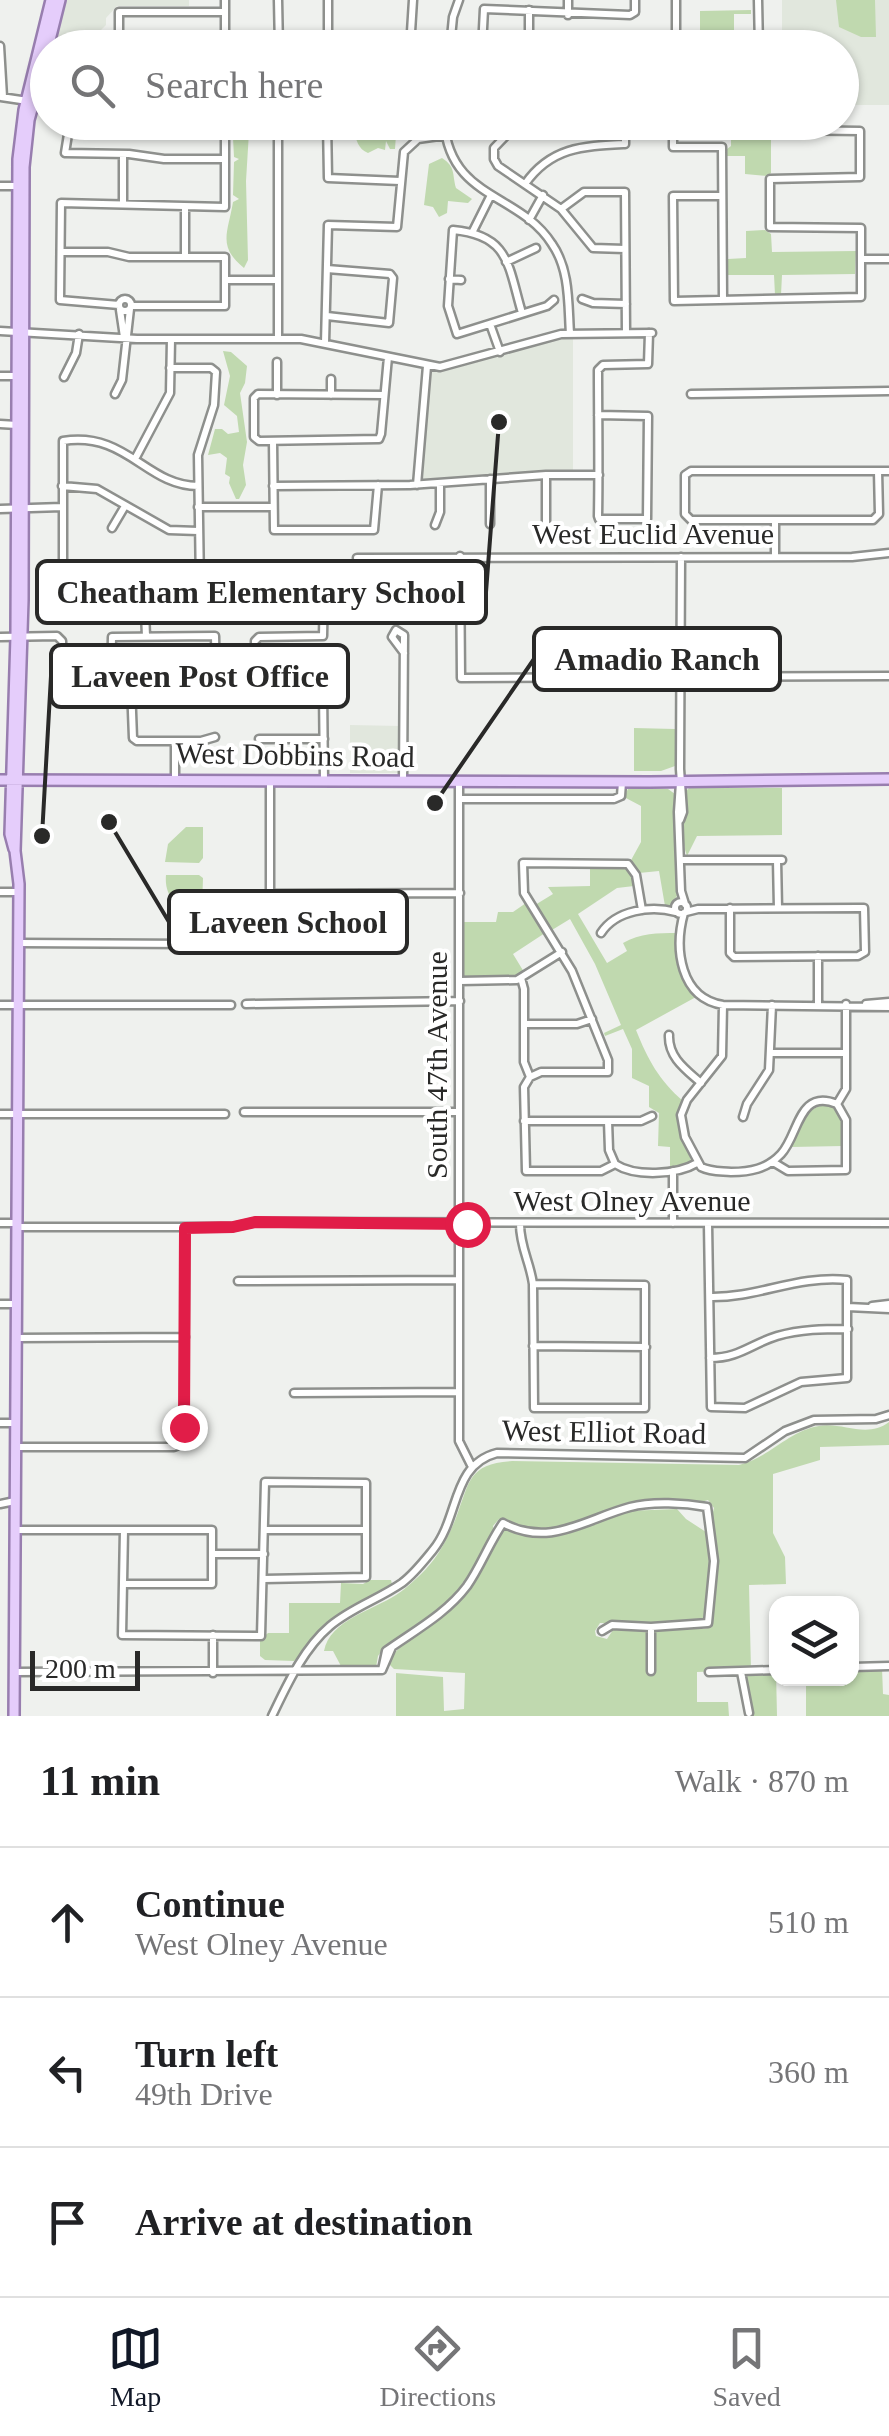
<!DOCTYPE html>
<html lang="en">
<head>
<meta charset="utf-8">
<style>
	:root { --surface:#fff; --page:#f2f2f2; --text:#202124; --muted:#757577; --line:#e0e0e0; --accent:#111827 }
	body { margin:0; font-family:"Times New Roman",serif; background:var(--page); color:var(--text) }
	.controls { position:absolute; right:30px; bottom:30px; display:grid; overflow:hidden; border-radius:20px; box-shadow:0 2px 8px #0004 }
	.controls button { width:90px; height:90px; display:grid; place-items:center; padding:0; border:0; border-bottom:2px solid var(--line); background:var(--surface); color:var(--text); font:50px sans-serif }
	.scale { position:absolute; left:30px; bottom:25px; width:110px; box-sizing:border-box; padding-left:10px; border:5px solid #292928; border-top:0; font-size:28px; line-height:35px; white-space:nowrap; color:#292928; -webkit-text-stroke:8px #fff; paint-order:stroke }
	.stop { position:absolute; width:30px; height:30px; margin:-22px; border:8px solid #e11d48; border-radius:50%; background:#fff }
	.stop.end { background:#e11d48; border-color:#fff; box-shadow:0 2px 10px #0008 }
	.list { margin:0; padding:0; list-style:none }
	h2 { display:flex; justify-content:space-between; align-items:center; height:130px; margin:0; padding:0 40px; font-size:42px }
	h2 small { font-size:32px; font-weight:400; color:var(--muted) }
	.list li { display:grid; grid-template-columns:65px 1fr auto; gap:30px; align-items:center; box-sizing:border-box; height:150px; padding:0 40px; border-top:2px solid var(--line) }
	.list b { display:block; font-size:38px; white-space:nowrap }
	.list p { margin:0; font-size:32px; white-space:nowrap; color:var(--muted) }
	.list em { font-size:32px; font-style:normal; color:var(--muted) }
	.icon { flex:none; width:55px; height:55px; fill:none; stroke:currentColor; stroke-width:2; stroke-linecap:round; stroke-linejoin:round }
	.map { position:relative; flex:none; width:889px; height:1716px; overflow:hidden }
	.search { position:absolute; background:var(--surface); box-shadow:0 2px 8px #0004; left:30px; right:30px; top:30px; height:110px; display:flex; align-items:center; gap:25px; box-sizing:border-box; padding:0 35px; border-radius:55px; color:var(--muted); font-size:38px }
	.sheet { height:580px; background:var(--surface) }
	nav { display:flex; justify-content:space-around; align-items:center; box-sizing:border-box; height:140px; border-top:2px solid var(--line); background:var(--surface); font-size:28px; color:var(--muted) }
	nav a { display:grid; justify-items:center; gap:5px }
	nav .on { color:var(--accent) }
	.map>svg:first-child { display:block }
</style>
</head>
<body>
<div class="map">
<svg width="889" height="1716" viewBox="0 0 889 1716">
	<rect width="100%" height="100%" fill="#eff1ee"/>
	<path fill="#e1e7dd" d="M 64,0 L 189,0 L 189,6 L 117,6 L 106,18 L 106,25 L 93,38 L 55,37 Z
		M 782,0 L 889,0 L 889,105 L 842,105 L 842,48 L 782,48 Z
		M 573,337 L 573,471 L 421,479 L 430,370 L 453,369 L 550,340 Z
		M 350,725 L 401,726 L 402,773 L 350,773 Z"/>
	<path fill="#c0d9af" d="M 836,0 L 875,0 L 876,37 L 861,37 L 839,27 Z
		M 751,10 L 751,14 L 734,14 L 734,47 L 705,47 L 705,40 L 700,39 L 700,11 Z
		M 361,122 L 426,122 L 426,124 L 424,134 L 396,135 L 395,149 L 390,149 L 386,141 L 385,150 L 378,148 L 368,153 C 358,149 356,140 354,130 Z
		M 731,123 L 755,123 L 771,132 L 771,173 L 767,176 L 745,174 L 745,156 L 727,156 L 727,149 L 731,146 Z
		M 243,125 L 249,132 L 246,181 L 248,260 L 244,268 C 217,246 228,233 233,202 L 239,199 L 233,195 L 234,162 L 239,159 L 234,157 L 233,138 L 236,127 Z
		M 442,158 C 456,167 452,174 456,188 L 472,199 L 468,203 L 448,201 L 447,213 L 439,217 L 433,207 L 424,205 L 429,164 Z
		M 765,230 L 771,234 L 772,252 L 856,251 L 855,274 L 782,275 L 781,295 L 775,295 L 774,275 L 727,275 L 728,259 L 746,258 L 746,231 Z
		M 223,351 L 231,352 L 247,366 L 245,383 L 240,393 L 247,442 L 243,465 L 246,485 L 239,499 L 236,499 L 229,483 L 230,477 L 225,474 L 227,458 L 220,453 L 208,455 L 215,429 L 222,429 L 228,434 L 239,432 L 237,416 L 224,405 L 230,376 Z
		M 634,728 L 675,729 L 675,766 L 661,771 L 634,771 Z
		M 629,787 L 668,789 L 675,794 L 677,896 L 670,905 L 665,906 L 659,871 L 639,873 L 630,862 L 641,842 L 641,806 L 624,797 Z
		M 689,788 L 782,788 L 782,835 L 697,836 L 687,856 C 680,838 685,813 685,792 Z
		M 186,827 L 203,827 L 203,858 L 199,863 L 165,862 L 168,844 Z
		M 590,866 L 623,866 L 631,871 L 634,886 L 617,888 L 578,914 L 607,963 L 627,951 L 623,943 C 640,933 658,933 677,933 L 679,972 L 696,997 L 636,1030 C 648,1060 659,1080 683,1101 L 678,1124 L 692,1163 L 670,1167 L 670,1147 L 658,1146 L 659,1113 L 649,1107 L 649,1086 L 632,1078 L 632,1049 L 623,1029 L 605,1036 L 604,1033 L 621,1025 L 595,964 L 570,919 L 552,930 L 535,905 L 553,894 L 548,887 L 590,886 Z
		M 166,875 L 199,875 L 203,878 L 202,908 L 198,913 C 177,910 164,896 166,875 Z
		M 526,903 L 545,933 L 513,954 L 524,972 L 511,978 L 464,977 L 464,922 L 496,922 L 498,912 L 513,912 Z
		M 827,1104 C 847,1111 843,1128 843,1146 L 791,1147 C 800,1127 802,1109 827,1104 Z
		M 889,1422 L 889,1445 L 820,1447 L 820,1460 L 773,1474 L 773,1533 L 785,1557 L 786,1584 L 749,1585 L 751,1670 L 697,1672 L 697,1702 L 728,1702 L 729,1716 L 396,1716 L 396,1673 L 443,1677 L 444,1711 L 464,1709 L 465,1673 L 394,1669 L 389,1664 C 394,1643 447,1613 465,1592 C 481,1573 491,1551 502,1529 L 529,1534 L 564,1533 L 626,1511 L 677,1509 L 686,1519 L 709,1534 L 712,1563 L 706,1619 L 662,1624 L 600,1623 L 595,1631 L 596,1636 L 607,1639 L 615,1627 L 653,1632 L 697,1625 L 703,1629 L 712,1627 L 717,1563 L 712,1516 L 714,1508 L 708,1500 L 695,1504 L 645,1503 L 566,1528 L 537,1530 L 499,1519 L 493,1526 L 495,1533 C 460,1596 443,1610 383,1649 L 378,1656 L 376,1667 L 342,1668 L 333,1651 L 324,1651 C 330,1620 373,1610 396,1595 C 407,1588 417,1578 426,1569 C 440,1554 450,1534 457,1515 C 470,1480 469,1464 512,1461 L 739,1465 C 769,1458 788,1431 819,1426 C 843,1422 867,1439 889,1422 Z
		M 370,1580 L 391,1580 L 392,1584 L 334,1619 L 294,1661 L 265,1660 L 260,1656 L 260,1640 L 268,1633 L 289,1633 L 289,1603 L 340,1603 L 341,1583 L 363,1584 Z
		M 882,1668 L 883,1694 L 889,1695 L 889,1716 L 806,1716 L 806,1679 L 852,1678 L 852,1669 Z
		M 776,1671 L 777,1716 L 752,1716 L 746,1674 Z"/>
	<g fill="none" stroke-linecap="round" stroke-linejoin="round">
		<defs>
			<path id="minor" d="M 278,0 L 279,48
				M 676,0 L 676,48
				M 758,0 L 759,48
				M 568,15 L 568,0
				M 279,41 L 410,41
				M 328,41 L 328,0
				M 0,46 L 3,97
				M 119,48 L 119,12 L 225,12
				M 225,48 L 225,0
				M 410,48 L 413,0
				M 450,48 L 453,17 L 459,0
				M 482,48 L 484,9 L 630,15 L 635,12 L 635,0
				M 529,48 L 529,10
				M 1,97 L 48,104
				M 34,102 L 48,109
				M 70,122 L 65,153 L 129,154 L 164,159 L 225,159
				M 327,122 L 328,178 L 400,181
				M 444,122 C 450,200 519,192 552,244 C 570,270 568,303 570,334
				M 519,122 L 494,148 L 494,159 L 498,166 L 561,209 L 593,248 L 625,249
				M 673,122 L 673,147 L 722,147 L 723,300
				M 625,123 L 673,123
				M 525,184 C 551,147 583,146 625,144 L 625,122
				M 0,186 L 19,186
				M 722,196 L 673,196 L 674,301 L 861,297 L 861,228 L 770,227 L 770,179 L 860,177 L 860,131 L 782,130 L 764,122
				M 123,203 L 123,155
				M 185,208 L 185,256
				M 561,209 L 584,192 L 625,192 L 626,333
				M 529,220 L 543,195
				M 473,231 L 490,197
				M 61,252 L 108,252 L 129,257 L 225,257 L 225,306 L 131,306
				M 862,259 L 889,259
				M 506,262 L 536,248
				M 449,279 L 461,280
				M 225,280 L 277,280
				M 582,299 L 593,303 L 626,304
				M119 305a6 6 0 1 1 12 0a6 6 0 1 1-12 0Z
				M 119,305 L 60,300 L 61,203 L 225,207 L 225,122
				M 120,310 L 124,337
				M 522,313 C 508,266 510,235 453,230 L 448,306 L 457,334 L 547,306 L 554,300
				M 327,316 L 389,323 L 393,278 L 390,274 L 327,269
				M 490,324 L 500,352
				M 0,331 L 137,339 L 301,339 L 440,367 L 561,334 L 652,333
				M 278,339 L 278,123
				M 325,343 L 328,225 L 397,227 L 404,152 L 418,139 L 446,135
				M 277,362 L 277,395
				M 170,368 L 211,368 L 216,372 L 214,405 L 198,455 L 200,586 L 348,587
				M 0,376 L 17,376
				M 64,377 L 76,353 L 79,334
				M 115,394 L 122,380 L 130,309
				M 691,394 L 889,391
				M 331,395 L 331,379
				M 384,395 L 258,394 L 254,398 L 254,437 L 259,441 L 379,439 L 381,434 L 388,357
				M 598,415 L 648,416 L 647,519 L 599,519 L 598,516 C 599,467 598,418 598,370 L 603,365 L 648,364 L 649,333
				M 0,424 L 17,425
				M 273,441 L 274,530 L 374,530 L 378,485
				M 135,459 L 170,393 L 171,339
				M 878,471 L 879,514 L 873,520 L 691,520 L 685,514 L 685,475 L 691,471 L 889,471
				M 417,485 L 427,366
				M 62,486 L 97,489 L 169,530 L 198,531
				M 273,486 L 410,485 L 546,475 L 599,475
				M 198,507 L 273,507
				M 0,509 L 62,507
				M 775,520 L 775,557
				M 546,523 L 546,475
				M 490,524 L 490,479
				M 435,525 L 440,512 L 440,483
				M 112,528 L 125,506
				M 460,556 L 461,678 L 889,676
				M 357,558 L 852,557 L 889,553
				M 146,636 L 144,589 L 63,585 L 63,441 C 127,431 146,486 198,486
				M 0,637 L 57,636 L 62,641 L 63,685 L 216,685 L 215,636 L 112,637 L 111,686
				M 217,661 L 255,661
				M 131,686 L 133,738 L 137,741 L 201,741 L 215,737
				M 259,739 L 324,739
				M 175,741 L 175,779
				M 270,781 L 270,894 L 460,893
				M 324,781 L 323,689 L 256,686 L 255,641 L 259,637 L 323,636 L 324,587
				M 403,782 L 404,635 L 396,630 L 392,637 L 404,653
				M 459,782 L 459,1441 L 471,1465
				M 680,783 L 678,812 L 681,891 L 685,904
				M 460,799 L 614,799 L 621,796 L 622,782
				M 680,820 L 683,812 L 680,769 L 681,557
				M 681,860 L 782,860
				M 777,860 L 778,908
				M 0,892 L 19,892
				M675 908a6 6 0 1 1 12 0a6 6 0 1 1-12 0Z
				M 686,912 L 698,909 L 859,908 L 864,908 L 865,952 L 858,956 L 734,957 L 730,953 L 730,908
				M 684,913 C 674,949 680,998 723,1005 L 889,1007
				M 601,933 C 616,910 651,905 676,912
				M 19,943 L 191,944
				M 818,956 L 818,1004
				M 521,978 L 524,989 L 524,1062 L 530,1077 L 524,1087 L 526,1171 L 601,1171 L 615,1164
				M 460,981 L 517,980 L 562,952
				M 246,1004 L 460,1001
				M 866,1004 L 889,1002
				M 0,1005 L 231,1005
				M 723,1005 L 722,1056 L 687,1100 L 681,1115 L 685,1137 L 701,1167 C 711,1172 720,1171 731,1172 C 750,1172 767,1169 781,1154 C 799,1135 798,1088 837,1104
				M 524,1024 L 577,1024 L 592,1019
				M 669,1035 C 668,1057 685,1069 701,1083
				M 772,1053 L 846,1053
				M 530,1077 L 541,1072 L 608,1072 L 608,1060 L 572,971 L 524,893 L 523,863 L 628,864 L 636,875 L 642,910
				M 837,1104 L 846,1089 L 846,1004
				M 244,1112 L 459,1112
				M 0,1114 L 225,1114
				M 743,1117 L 747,1104 L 769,1070 L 772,1005
				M 524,1121 L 641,1121 L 652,1116
				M 608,1121 L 609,1150 L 615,1164
				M 773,1162 L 788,1171 L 846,1170 L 846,1120 L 837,1104
				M 615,1164 C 635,1177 677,1175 697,1163
				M 0,1223 L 17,1223
				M 673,1223 L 673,1171
				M 520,1224 C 520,1247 530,1262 533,1284 L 534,1408 L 645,1408 L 645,1285 L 533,1284
				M 708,1224 L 711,1407 L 745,1408 L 801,1382 L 847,1378 L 847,1280 C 797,1275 758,1298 710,1297
				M 17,1227 L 233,1227 L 255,1222 L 889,1223
				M 238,1281 L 459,1280
				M 0,1304 L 17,1304
				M 872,1306 L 889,1304
				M 848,1307 L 889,1309
				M 17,1338 L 185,1337
				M 533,1346 L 646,1347
				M 710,1358 C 739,1358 751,1344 777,1336 C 801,1329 824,1329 848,1329
				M 294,1393 L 459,1392
				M 0,1423 L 16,1423
				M 16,1447 L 174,1447 L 184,1443 L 185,1228
				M 0,1504 L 15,1501
				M 15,1530 L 212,1530 L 212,1584 L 123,1584
				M 124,1530 L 122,1635 L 261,1636 L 265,1482 L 366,1483 L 366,1577 L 264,1579
				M 265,1530 L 366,1530
				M 212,1554 L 264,1554
				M 651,1627 L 651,1671
				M 213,1635 L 213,1673
				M 852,1667 L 889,1666
				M 382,1670 L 386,1651 C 414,1631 446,1614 467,1586 C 481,1566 489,1543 503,1523 C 550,1548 585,1519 630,1507 C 652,1501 685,1503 707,1507 L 714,1561 L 708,1623 L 651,1627 L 612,1625 L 602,1631
				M 382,1670 L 392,1647
				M 14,1672 L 382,1670
				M 709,1672 L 776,1670
				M 741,1672 L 749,1713
				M 272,1716 C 287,1685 303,1649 330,1626 C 351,1608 379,1599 402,1583 C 414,1574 424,1561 433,1550 C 460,1517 451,1465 497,1453 L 745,1458 L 785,1431 L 814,1420 L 876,1419 L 889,1415"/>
			<path id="major" d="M 48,48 L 60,0
				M 0,780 L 650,782 L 889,779
				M 14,849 L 10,834 L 16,636 L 18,159 L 24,110 L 51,0
				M 14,1716 L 19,884 L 15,851 L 23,600 L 24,167 L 29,120 L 48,51"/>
		</defs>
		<use href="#minor" stroke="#8e908d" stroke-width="11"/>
		<use href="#major" stroke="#987eaf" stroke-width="14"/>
		<use href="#minor" stroke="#fff" stroke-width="6"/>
		<use href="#major" stroke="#e5cdfb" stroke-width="9"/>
	</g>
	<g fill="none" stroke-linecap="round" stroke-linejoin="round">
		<path stroke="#e11d48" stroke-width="12" d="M 184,1427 L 185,1228 L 233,1227 L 255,1222 L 467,1224"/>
	</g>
	<g text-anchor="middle" stroke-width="8" stroke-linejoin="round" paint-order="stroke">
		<g font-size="30" fill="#292928" stroke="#fff">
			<text x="653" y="544">West Euclid Avenue</text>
			<text transform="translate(295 755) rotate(1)" y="10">West Dobbins Road</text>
			<text transform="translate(437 1065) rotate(-90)" y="10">South 47th Avenue</text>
			<text x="632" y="1211">West Olney Avenue</text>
			<text transform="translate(604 1432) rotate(1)" y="10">West Elliot Road</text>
		</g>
	</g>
	<path fill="none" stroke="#292928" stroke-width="4" d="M499 422L486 592M435 803L534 659M42 836L51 676M109 822L169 922"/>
	<g fill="#292928" stroke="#fff" stroke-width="4">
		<circle cx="499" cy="422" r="10"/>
		<circle cx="435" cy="803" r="10"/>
		<circle cx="42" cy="836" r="10"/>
		<circle cx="109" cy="822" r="10"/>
	</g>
	<g fill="#fff" stroke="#292928" stroke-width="4">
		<rect x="37" y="561" width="449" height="62" rx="10"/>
		<rect x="534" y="628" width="246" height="62" rx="10"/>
		<rect x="51" y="645" width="297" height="62" rx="10"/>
		<rect x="169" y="891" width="238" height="62" rx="10"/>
	</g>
	<g font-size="32" text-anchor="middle" font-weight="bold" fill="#292928">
		<text x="261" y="603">Cheatham Elementary School</text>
		<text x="657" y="670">Amadio Ranch</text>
		<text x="200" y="687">Laveen Post Office</text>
		<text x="288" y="933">Laveen School</text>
	</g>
</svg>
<div class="controls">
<button><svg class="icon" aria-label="layers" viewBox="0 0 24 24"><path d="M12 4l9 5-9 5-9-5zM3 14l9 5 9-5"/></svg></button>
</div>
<div class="scale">200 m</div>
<div class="stop" style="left:467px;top:1224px"></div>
<div class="stop end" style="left:184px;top:1427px"></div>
<div class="search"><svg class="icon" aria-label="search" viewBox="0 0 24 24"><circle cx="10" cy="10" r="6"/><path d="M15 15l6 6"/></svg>Search here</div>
</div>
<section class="sheet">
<h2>11 min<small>Walk · 870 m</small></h2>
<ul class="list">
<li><svg class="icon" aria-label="ahead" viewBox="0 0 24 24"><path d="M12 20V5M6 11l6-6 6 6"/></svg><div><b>Continue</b><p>West Olney Avenue</p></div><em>510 m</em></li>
<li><svg class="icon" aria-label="left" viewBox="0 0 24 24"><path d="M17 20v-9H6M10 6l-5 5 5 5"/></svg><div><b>Turn left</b><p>49th Drive</p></div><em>360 m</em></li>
<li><svg class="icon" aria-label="arrive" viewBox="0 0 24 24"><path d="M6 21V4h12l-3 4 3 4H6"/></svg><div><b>Arrive at destination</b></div></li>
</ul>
</section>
<nav>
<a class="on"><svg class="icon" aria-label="map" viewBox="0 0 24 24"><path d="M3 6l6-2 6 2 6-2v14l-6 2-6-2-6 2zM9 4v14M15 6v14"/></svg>Map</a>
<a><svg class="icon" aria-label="directions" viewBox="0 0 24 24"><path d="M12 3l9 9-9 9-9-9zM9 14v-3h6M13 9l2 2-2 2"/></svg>Directions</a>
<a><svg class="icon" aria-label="saved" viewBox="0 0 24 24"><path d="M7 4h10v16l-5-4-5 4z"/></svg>Saved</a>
</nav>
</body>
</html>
